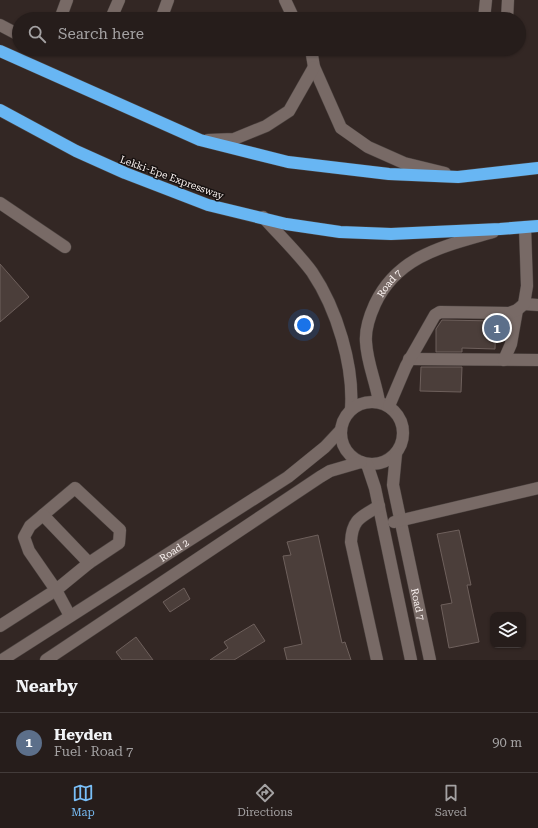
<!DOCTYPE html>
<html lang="en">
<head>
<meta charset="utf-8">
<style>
	:root { --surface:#261d1b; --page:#2e2624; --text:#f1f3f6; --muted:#a4a2a3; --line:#423b3a; --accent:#79bff8 }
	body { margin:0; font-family:"Roboto Serif",serif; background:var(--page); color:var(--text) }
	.controls { position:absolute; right:12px; bottom:12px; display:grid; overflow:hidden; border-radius:8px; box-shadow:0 1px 3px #0004 }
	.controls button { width:36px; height:36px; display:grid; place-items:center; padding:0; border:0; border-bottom:1px solid var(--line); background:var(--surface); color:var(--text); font:20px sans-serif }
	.you { position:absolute; left:304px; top:325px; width:14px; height:14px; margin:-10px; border:3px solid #fff; border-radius:50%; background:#1a73e8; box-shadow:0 0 0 6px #1a73e833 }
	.badge { display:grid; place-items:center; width:26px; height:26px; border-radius:50%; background:var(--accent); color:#fff; font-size:13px; font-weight:700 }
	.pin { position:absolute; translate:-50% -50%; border:2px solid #fff; box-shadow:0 1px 4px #0006 }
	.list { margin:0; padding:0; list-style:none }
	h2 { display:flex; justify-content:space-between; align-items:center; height:52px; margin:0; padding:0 16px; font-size:17px }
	h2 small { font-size:13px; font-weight:400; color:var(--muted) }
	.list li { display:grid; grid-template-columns:26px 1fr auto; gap:12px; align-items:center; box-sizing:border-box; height:60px; padding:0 16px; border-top:1px solid var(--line) }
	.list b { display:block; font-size:15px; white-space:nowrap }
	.list p { margin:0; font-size:13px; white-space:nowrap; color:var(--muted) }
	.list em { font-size:13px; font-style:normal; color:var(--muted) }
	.icon { flex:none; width:22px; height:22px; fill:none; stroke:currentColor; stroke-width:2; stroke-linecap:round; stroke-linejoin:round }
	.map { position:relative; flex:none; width:538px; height:660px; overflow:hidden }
	.search { position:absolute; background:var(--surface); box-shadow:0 1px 3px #0004; left:12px; right:12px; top:12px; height:44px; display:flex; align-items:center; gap:10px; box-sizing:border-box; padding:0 14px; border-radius:22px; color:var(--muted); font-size:15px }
	.sheet { height:112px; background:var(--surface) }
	nav { display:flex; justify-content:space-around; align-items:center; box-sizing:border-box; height:56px; border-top:1px solid var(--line); background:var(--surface); font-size:11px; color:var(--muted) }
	nav a { display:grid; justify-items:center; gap:2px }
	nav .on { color:var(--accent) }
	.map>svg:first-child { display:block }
</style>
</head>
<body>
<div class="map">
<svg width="538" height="660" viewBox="0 0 538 660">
	<rect width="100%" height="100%" fill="#332724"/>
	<path fill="#4b3e3a" stroke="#6e605c" d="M 0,264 L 29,297 L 0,322 Z
		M 442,320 L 496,321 L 495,349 L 462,348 L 462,352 L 436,352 L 436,329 Z
		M 421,367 L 462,367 L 461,392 L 420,391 Z
		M 459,530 L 471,585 L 467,585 L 479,642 L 449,648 L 441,605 L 452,603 L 437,534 Z
		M 318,535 L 342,643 L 345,642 L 351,660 L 287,660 L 284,648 L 302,644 L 283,556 L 291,555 L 287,542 Z
		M 184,588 L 190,599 L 170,612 L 163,602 Z
		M 254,624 L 265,641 L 234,660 L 210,660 L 228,648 L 224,642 Z
		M 136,637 L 153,660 L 122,660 L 116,652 Z"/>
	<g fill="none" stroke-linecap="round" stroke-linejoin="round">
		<defs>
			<g id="minor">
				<path d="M 285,0 L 294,19"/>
				<path d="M 112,16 L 119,0"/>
				<path d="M 60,19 L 67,0"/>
				<path d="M 161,19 L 168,0"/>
				<path d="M 484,19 L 486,0"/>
				<path d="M 507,19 L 508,0"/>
				<path d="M 0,25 L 19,35"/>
				<path d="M 311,49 L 314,67 L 341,128 L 368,147 L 404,163 L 445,173"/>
				<path d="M 208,140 L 234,139 L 266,126 L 289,111 L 314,67"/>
				<path d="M 0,203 L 65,247"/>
				<path d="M 263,217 C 279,235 298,253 312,272 C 337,309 354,366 351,409"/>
				<path d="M 524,304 L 538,305"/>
				<path d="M 409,359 L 538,360"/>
				<path d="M 504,360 L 511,344 L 517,310"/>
				<circle cx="372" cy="433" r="31"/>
				<path id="s1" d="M 379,402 C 376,382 367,363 366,342 C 365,330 370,315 375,304 C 398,255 445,246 493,232"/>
				<path d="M 389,406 L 406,366 L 435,315 L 440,312 L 509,313 L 517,310 L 524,304 L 527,286 L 525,227"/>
				<path id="s2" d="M 396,454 L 393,485 L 430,660"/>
				<path d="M 367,464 L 375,488 L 411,660"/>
				<path d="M 43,515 L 75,488 L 120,530 L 119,543 L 89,563"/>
				<path d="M 394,522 L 538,488"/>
				<path d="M 0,626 L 56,590 L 89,563 L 43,515 L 30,526 L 24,537 L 29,551 L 56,590 L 70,616"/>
				<path id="s3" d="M 2,660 L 288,477 L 325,447 L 340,431"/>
				<path d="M 46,660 L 320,477 L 330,471 L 361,462"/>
				<path d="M 377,660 L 351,542 C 352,519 361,517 379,506"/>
			</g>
			<path id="highway" d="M 0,51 L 200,140 L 288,162 L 389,174 L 458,177 L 538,168
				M 0,110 L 76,151 L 125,173 L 208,205 L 286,224 L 340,232 L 391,234 L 500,229 L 538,226"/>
		</defs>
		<use href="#minor" stroke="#4b423f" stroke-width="13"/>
		<use href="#highway" stroke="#4b423f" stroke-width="13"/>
		<use href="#minor" stroke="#786a66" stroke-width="12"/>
		<use href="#highway" stroke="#68b6f3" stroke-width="12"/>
	</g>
	<g text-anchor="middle" stroke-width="3" stroke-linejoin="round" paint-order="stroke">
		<g font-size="10" fill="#faf2f0" stroke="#171110">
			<text transform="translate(172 177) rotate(20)" y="4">Lekki-Epe Expressway</text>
			<text dy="4" stroke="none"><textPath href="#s1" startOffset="126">Road 7</textPath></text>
			<text dy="4" stroke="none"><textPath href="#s3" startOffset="204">Road 2</textPath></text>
			<text dy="4" stroke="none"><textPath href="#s2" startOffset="153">Road 7</textPath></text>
		</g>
	</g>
</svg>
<div class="controls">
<button><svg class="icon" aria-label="layers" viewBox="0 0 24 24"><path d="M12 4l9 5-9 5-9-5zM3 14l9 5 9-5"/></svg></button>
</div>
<div class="you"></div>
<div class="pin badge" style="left:497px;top:328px;background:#5c6f8a">1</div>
<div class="search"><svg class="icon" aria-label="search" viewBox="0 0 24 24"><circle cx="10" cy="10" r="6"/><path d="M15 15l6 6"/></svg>Search here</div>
</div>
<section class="sheet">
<h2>Nearby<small></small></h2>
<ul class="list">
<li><span class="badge" style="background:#5c6f8a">1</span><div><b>Heyden</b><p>Fuel · Road 7</p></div><em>90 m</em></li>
</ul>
</section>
<nav>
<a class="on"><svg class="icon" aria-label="map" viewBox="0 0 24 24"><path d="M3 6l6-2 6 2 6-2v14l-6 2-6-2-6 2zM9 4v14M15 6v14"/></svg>Map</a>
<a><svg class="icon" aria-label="directions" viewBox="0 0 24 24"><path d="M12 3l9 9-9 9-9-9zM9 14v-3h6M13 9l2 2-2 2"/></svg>Directions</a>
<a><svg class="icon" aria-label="saved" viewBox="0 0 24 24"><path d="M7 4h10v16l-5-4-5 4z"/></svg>Saved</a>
</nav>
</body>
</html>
